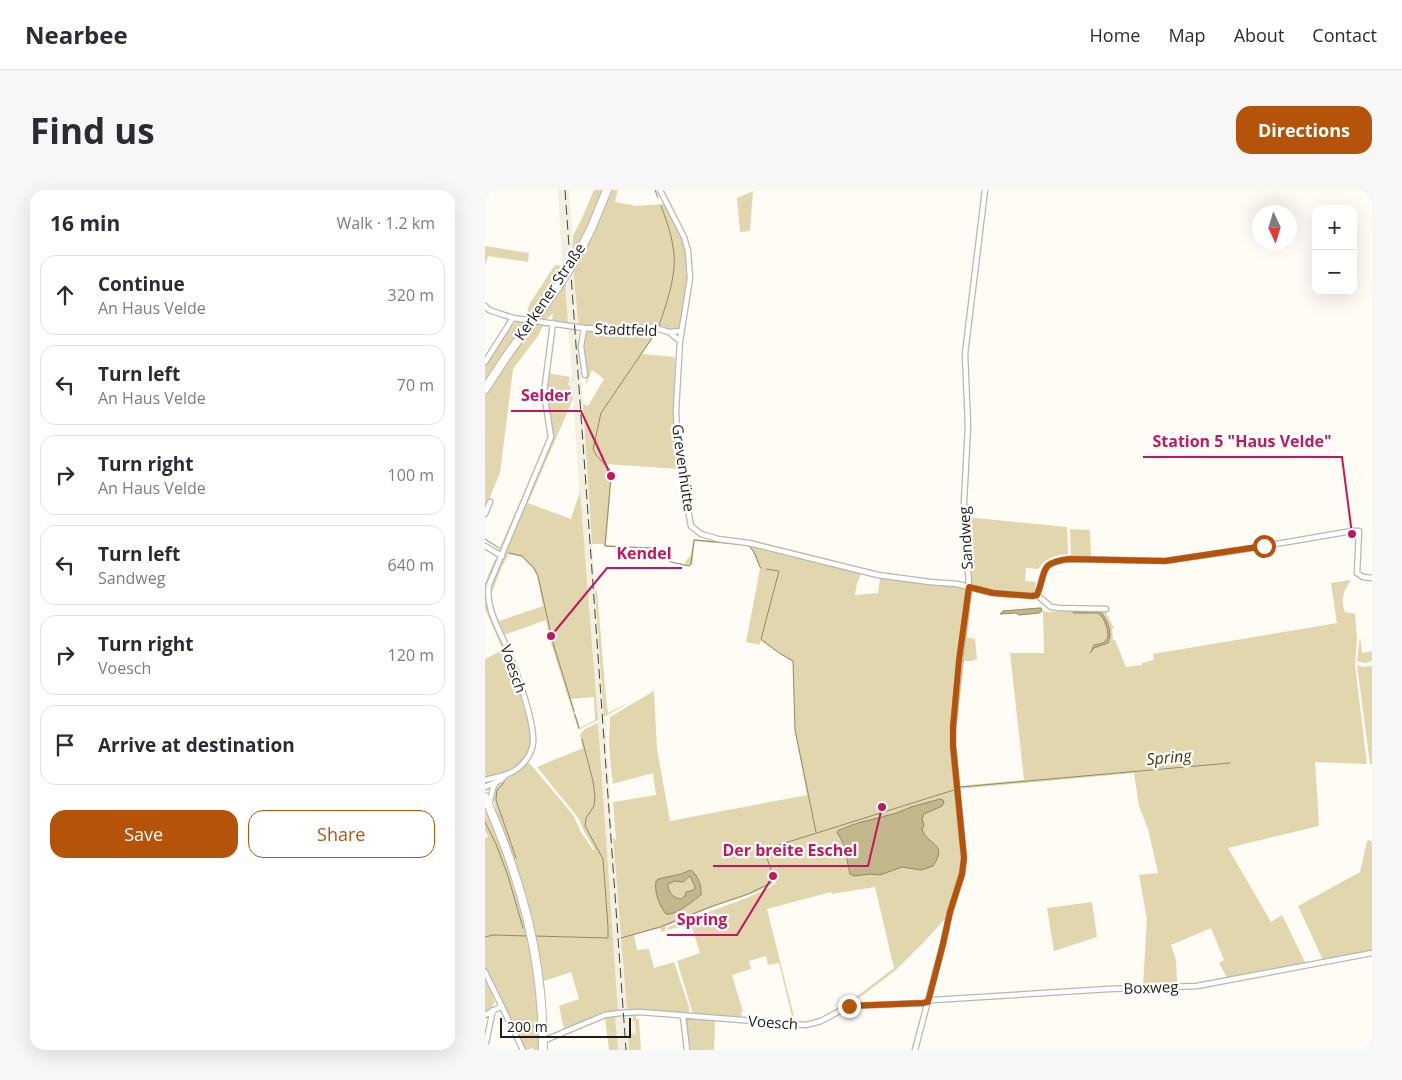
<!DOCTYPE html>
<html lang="en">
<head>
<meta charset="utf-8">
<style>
	:root { --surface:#fff; --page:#f7f7f7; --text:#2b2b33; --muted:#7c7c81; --line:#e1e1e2; --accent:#b45309 }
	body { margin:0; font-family:"Open Sans",sans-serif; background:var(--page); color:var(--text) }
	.controls { position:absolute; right:15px; top:15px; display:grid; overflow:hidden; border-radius:10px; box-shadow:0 5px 20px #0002 }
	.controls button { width:45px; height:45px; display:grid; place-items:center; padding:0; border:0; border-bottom:1px solid var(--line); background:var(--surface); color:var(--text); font:25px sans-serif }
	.compass { position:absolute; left:767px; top:15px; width:45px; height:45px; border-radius:50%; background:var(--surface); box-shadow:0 5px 20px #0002; rotate:176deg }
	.scale { position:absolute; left:15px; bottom:12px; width:131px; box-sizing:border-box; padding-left:5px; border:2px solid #1c1c19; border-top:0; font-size:14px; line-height:18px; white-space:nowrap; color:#1c1c19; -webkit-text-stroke:4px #fff; paint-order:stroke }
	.stop { position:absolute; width:15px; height:15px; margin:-11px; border:4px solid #b45309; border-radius:50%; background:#fff }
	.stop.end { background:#b45309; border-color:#fff; box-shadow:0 1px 5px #0008 }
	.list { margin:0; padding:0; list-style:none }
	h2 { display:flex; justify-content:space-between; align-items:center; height:65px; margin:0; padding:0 20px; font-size:21px }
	h2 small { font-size:16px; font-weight:400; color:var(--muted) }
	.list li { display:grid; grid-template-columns:32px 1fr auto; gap:15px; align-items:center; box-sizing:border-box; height:80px; margin:0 10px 10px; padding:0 10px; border:1px solid var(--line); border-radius:15px }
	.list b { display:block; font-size:19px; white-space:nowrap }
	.list p { margin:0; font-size:16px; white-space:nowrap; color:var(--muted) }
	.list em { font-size:16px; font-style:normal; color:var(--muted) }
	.actions { display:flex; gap:10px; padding:15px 20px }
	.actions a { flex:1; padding:11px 0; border:1px solid var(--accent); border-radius:15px; text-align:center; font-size:18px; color:var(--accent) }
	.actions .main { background:var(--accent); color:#fff }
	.icon { flex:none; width:28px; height:28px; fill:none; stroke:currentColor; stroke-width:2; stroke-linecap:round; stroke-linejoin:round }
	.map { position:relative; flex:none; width:887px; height:860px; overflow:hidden; border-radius:15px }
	header { display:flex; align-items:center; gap:30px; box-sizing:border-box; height:70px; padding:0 25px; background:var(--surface); border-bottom:1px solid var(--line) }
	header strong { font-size:24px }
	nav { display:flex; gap:28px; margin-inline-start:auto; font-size:18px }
	.intro { display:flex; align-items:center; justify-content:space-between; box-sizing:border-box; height:120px; padding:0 30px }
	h1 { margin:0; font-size:35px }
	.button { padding:12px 22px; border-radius:15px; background:var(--accent); color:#fff; font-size:18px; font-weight:700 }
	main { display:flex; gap:30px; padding:0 30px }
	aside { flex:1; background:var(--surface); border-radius:15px; box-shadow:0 5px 20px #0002 }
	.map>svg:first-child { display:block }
</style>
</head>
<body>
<header>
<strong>Nearbee</strong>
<nav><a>Home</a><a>Map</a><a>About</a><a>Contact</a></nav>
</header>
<div class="intro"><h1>Find us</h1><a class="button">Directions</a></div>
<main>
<aside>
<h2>16 min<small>Walk · 1.2 km</small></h2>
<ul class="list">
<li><svg class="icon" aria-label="ahead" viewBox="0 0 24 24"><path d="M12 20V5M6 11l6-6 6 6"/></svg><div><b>Continue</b><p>An Haus Velde</p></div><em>320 m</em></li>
<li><svg class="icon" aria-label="left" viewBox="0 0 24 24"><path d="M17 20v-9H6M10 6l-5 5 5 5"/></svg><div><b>Turn left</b><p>An Haus Velde</p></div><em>70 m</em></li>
<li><svg class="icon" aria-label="right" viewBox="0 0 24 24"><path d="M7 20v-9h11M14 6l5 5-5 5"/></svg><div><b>Turn right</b><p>An Haus Velde</p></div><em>100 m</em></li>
<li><svg class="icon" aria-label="left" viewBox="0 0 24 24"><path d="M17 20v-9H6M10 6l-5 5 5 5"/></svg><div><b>Turn left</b><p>Sandweg</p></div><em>640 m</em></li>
<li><svg class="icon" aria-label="right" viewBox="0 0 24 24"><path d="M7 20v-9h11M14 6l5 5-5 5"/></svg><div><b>Turn right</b><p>Voesch</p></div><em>120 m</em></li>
<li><svg class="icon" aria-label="arrive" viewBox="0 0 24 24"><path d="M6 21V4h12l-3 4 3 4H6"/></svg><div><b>Arrive at destination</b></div></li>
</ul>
<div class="actions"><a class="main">Save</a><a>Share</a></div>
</aside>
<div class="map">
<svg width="887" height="860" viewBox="0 0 887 860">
	<rect width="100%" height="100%" fill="#fefcf4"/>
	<path fill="#f4f0e1" d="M 73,0 L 84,0 L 87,36 L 87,64 L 79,76 L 77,75 Z
		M 88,81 L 89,87 L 94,159 L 97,174 L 96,185 L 107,354 L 119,527 L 122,535 L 121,543 L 128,647 L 142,820 L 140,820 L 140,825 L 148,825 L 148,831 L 150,831 L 151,844 L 143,845 L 144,860 L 133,860 L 130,826 L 133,825 L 133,821 L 101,368 L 99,367 L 88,209 L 86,196 L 83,196 L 87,183 L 82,127 L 81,91 Z"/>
	<path fill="#e1d6ae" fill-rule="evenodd" d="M 109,0 L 119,0 L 109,26 L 80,81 L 46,129 L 40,128 L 45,113 L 70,75 L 79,76 L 87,64 L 88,46 L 97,28 Z
		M 125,0 L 133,0 L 130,12 L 151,16 L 180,14 L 172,0 L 174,0 C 187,28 205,55 203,87 C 202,104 197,121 194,137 L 193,139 L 186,140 L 159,134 L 127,138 L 93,134 L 89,87 L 88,81 L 81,91 L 81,106 L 83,133 L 67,131 L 68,123 L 61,130 L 52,129 L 72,101 Z
		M 268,1 L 265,41 L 255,42 L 252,8 Z
		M 0,56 L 44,63 L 43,72 L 3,66 L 0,75 Z
		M 31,131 L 61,134 L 64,137 L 58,136 L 53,146 L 28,179 L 15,283 L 0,319 L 0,205 L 18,175 L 0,195 L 0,175 L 11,159 Z
		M 160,139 L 173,141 L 157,164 L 190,167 L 188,240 L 194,279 L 121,274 L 126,280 L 127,284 L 121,355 L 169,358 L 186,372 L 200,374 L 201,370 L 205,367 L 209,349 L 262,354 L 321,368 L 376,384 L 372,393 L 370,405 L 393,403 L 395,388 L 437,393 L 473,396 L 482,400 L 467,531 L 478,668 L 476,680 L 462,730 L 459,730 L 439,752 L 411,780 L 366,814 L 358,817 L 409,778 L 390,697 L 347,704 L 346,702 L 282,719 L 310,831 L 308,831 L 294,773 L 283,775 L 281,766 L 264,771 L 266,779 L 247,785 L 258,822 L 256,822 L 257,827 L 208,824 L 192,771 L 215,763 L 206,734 L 182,740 L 183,737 L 264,707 L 286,697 L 291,692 L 291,689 C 277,704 245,710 225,718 C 210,724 196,730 181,736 L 180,741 L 177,742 L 175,738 L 149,745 L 152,760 L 164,759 L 169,778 L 189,772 L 204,817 L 204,822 L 203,824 L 142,820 L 128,647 L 131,650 L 128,612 L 171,605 L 168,583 L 127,594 L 128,590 L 127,588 L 124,554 L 125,527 L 169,501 L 172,559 L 185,631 L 322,605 L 310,541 L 308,472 L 276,451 L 274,455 L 261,452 L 275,379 L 267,360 L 263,356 L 210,351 L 207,375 L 204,376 L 183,371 L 167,359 L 120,357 L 118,354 L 107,354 L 98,214 L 103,216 L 119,189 L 107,180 L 101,195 L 102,179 L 99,158 L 101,142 L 104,141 L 144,142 ZM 206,681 L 217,701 L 216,705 L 190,723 L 170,693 L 173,689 L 196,684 Z
		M 63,183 L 85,187 L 83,195 L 85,196 L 88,209 L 43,313 L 86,329 L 95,301 L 113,530 L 95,539 L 93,539 L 65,450 L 61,430 L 19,445 C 10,431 2,413 6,396 L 66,252 C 69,239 64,229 62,216 C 61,205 62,194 63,183 ZM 24,364 L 37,367 L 48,379 L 52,385 L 58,416 L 14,431 L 5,408 L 17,376 ZM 109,507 L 110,530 L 95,538 L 86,509 Z
		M 64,240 L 65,245 L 17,362 L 13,362 L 62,250 Z
		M 480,327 L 582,337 L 583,364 C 570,365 561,368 553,379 L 541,378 L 540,391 L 551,392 L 550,398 L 552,399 L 547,404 L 506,401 L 486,396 Z
		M 585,339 L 605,340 L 606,366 L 586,366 Z
		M 10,369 L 12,372 L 2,395 L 0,401 L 1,413 L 5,425 L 23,467 L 31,490 L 44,536 L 46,553 L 42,565 L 33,576 L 24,581 L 3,588 L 0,584 L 0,469 L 18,460 L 0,419 L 0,393 Z
		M 866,390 C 859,400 855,410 860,422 L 870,424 L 872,448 L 870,475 L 882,574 L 830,572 L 834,636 L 743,658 L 786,732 L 797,725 L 821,774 L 742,788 L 734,773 L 739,770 L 726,738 L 686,755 L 691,770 L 692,792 L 688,796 L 658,796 L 662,729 L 654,685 L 673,683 L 663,639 L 654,616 L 649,583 L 474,599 L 475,596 L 539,590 L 525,463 L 559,463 L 558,421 L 560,421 L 559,422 L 589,421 L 588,423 L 613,423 C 620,428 623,439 623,448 C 618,456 610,452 604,462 L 605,463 C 611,455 618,455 625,448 C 625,438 622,429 615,421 L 620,421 L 629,438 L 627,439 L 628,450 L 630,450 L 641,477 L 657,475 L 657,473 L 669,470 L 668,464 L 852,433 L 846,393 Z
		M 112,400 L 121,509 L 123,523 L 151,509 L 119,527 L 110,401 Z
		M 487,400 L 482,447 L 490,449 L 492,469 L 487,471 L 479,471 L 470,552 L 470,522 L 485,401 Z
		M 875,447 L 877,463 L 887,461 L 887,471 L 880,473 L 872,471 Z
		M 872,475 L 878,477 L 887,476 L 887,574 L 885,574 Z
		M 113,533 L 133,821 L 124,822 L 79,840 L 74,816 L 94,809 L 86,782 L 59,791 L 62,847 L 59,846 L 48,772 L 53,817 L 54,860 L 49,860 L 49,858 L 40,860 L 0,779 L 0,648 L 3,647 L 0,640 L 0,613 L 39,701 L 27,664 L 12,624 L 8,606 L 11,597 L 14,594 L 31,583 L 42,573 L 44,573 L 47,576 L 88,625 L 96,642 L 108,660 L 110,660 L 99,641 L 94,629 L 52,577 L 98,558 L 95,545 L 100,539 Z
		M 884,650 L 887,652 L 887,761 L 838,770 L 813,716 L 875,682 L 882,651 Z
		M 205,686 L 210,697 L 209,700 L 201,702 L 200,706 L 196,709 C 188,708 183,702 183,694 L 190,691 L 196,692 Z
		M 607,712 L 612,747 L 569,761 L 562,718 Z
		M 0,788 L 8,804 L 7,806 L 10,812 L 6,818 L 0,821 Z
		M 148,825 L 151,825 L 151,829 L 154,829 L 156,860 L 144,860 L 143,845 L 151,844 L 150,831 L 148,831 Z
		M 130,826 L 133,860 L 124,860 L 120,828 Z
		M 199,828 L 230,831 L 229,860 L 203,860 Z"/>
	<path fill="#c2b78a" stroke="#908868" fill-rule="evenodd" d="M 554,418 L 556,418 L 557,421 L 554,423 L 534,425 L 531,423 L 515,424 L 518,421 Z
		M 589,421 L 615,421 C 622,429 628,442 623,453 L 609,458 L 605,463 L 609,455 L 618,453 L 623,448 C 623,439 620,428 613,423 L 588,423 Z
		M 455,609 L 458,610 L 459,613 L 457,616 L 439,624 L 437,629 L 439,635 L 437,639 C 442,656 464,652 448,676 L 436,680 L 417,677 L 395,685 L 386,684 L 369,686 L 365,684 L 359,655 L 352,642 L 354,640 L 373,633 L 412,623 L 426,617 Z
		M 206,680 C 213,685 217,697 216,705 C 208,711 190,726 181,724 C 174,716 169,701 171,691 L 173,689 L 196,684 ZM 205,686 L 210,697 L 209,700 L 201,702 L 200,706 L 196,709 C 188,708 183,702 183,694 L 190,691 L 198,692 Z"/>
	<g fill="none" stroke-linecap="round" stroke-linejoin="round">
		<path stroke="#908868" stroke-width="1" d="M 170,0 L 173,8
			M 174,136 C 182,111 193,83 188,57 C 186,43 181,29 176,16
			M 171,142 L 116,223 L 108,259 L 111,265 L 125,280 L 126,286 L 120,356 L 167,358 L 186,372 L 204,376 L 206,374 L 209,350 L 264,355 L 270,364 L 275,377 L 276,378
			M 0,349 L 14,358
			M 24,363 L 37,366 L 49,378 L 53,386 L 68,453 L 89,521
			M 281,379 L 294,381 L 276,449 L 294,463 L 308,471 L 310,540 L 331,642
			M 90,525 L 94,538
			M 19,593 L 12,600 L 11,610 L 31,668
			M 475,597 L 745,573
			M 0,632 L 11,654 L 23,686 L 38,738
			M 49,746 L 123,748 L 123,737 L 118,669 L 100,636 L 101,628 L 109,616 L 110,607 L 108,591 L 97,549
			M 0,747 L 8,745 L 42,746
			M 136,748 L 175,737 L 225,717 L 263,704 L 286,693 L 288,686 L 280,662 L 284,658 L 469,600"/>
		<defs>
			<path id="minor" d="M 175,0 L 199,47 L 203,61 L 205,88 L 195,151 L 191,220 L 192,245 L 202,314 L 206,336 L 216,344 L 233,349 L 264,353 L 393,385 L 445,392 L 472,394 L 508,403 L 547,406 L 552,405 C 562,381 553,373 584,369 L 680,371 L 761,359 L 867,341 L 874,341 L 872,383 L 878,387 L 887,388
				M 0,116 L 4,120 L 28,128 L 99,138 L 126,140 L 167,137 L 184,142 L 196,141
				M 99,138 L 96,157 L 100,185
				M 184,142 L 195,151
				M 0,172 L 28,128
				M 0,324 L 5,312
				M 0,356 L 17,366
				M 552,405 L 566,417 L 574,418 L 621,419
				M 0,590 C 11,587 23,586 32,579 C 40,573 47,563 48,553 C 50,533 31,480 23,460 C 14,439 0,418 4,395 L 66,247 L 59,203 L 68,133
				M 0,597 L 16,590 L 20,586
				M 4,615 L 8,598 L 11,592
				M 0,782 L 38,860
				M 0,825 L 17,816
				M 198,826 L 202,860
				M 58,851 L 120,825 L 135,823 L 155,822 L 321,835 L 336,831 L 364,816 L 438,813 L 448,810 L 624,799 L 712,796 L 887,763
				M 0,857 L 8,820
				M 430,860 L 458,754 L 465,722 L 477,684 L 479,668 L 468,556 L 468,537 L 475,470 L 484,397 L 479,312 L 483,236 L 480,164 L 500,0"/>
			<path id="primary" d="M 91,68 L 106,39 L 122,0
				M 54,123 L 72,98
				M 0,199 L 21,167 L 39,142
				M 0,607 C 37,692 58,767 58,860"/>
		</defs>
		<use href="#minor" stroke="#b8b7b0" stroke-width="7"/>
		<use href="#primary" stroke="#b8b7b0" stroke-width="10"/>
		<use href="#minor" stroke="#fff" stroke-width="4.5"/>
		<use href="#primary" stroke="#fff" stroke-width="8"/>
		<path stroke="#41413d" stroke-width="1" stroke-dasharray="10 5" stroke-linecap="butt" d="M 80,0 L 141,860"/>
		<defs>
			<path id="primary-bridge" d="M 72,98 L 91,68
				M 39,142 L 54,123"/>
		</defs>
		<use href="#primary-bridge" stroke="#b8b7b0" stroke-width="10" stroke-linecap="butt"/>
		<use href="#primary-bridge" stroke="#fff" stroke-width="8"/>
	</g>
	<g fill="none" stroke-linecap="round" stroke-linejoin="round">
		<path stroke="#b45309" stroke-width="6" d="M 364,816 L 438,813 L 443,812 L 458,754 L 465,722 L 477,684 L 479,668 L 468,556 L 468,537 L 474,470 L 484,397 L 508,403 L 547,406 L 552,405 C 562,381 553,373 584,369 L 680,371 L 779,356"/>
	</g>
	<g text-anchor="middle" stroke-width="4.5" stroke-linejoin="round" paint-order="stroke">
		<g font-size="15" fill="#1c1c19" stroke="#fff">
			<text transform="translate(65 102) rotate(-56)" y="5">Kerkener Straße</text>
			<text transform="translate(141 140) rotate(2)" y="5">Stadtfeld</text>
			<text transform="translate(198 278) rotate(82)" y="5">Grevenhütte</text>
			<text transform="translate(481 348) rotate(-93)" y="5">Sandweg</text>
			<text transform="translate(28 479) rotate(71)" y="5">Voesch</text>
			<text transform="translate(666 798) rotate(-2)" y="5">Boxweg</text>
			<text transform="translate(288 833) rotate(4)" y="5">Voesch</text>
		</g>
		<g font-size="16" font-style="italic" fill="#453800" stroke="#fff">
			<text transform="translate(684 567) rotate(-5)" y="6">Spring</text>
		</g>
	</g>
	<path fill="none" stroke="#c2185b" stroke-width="2" d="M126 286L96 221H26M867 344L857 267H658M66 446L122 378H197M397 617L383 676H228M288 686L252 745H182"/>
	<g fill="#c2185b" stroke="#fff" stroke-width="2">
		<circle cx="126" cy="286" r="5"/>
		<circle cx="867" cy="344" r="5"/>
		<circle cx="66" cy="446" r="5"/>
		<circle cx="397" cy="617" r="5"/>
		<circle cx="288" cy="686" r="5"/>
	</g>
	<g font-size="16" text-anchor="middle" font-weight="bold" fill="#c2185b" stroke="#fff" stroke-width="4.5" stroke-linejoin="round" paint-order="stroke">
		<text x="61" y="211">Selder</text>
		<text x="757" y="257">Station 5 "Haus Velde"</text>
		<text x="159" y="369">Kendel</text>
		<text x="305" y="666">Der breite Eschel</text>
		<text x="217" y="735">Spring</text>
	</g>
</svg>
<div class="controls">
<button>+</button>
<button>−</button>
</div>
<svg class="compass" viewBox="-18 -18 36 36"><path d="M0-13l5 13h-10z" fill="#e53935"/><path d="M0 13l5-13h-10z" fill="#7c7c81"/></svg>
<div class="scale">200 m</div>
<div class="stop" style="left:779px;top:356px"></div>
<div class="stop end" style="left:364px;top:816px"></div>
</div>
</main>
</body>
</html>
